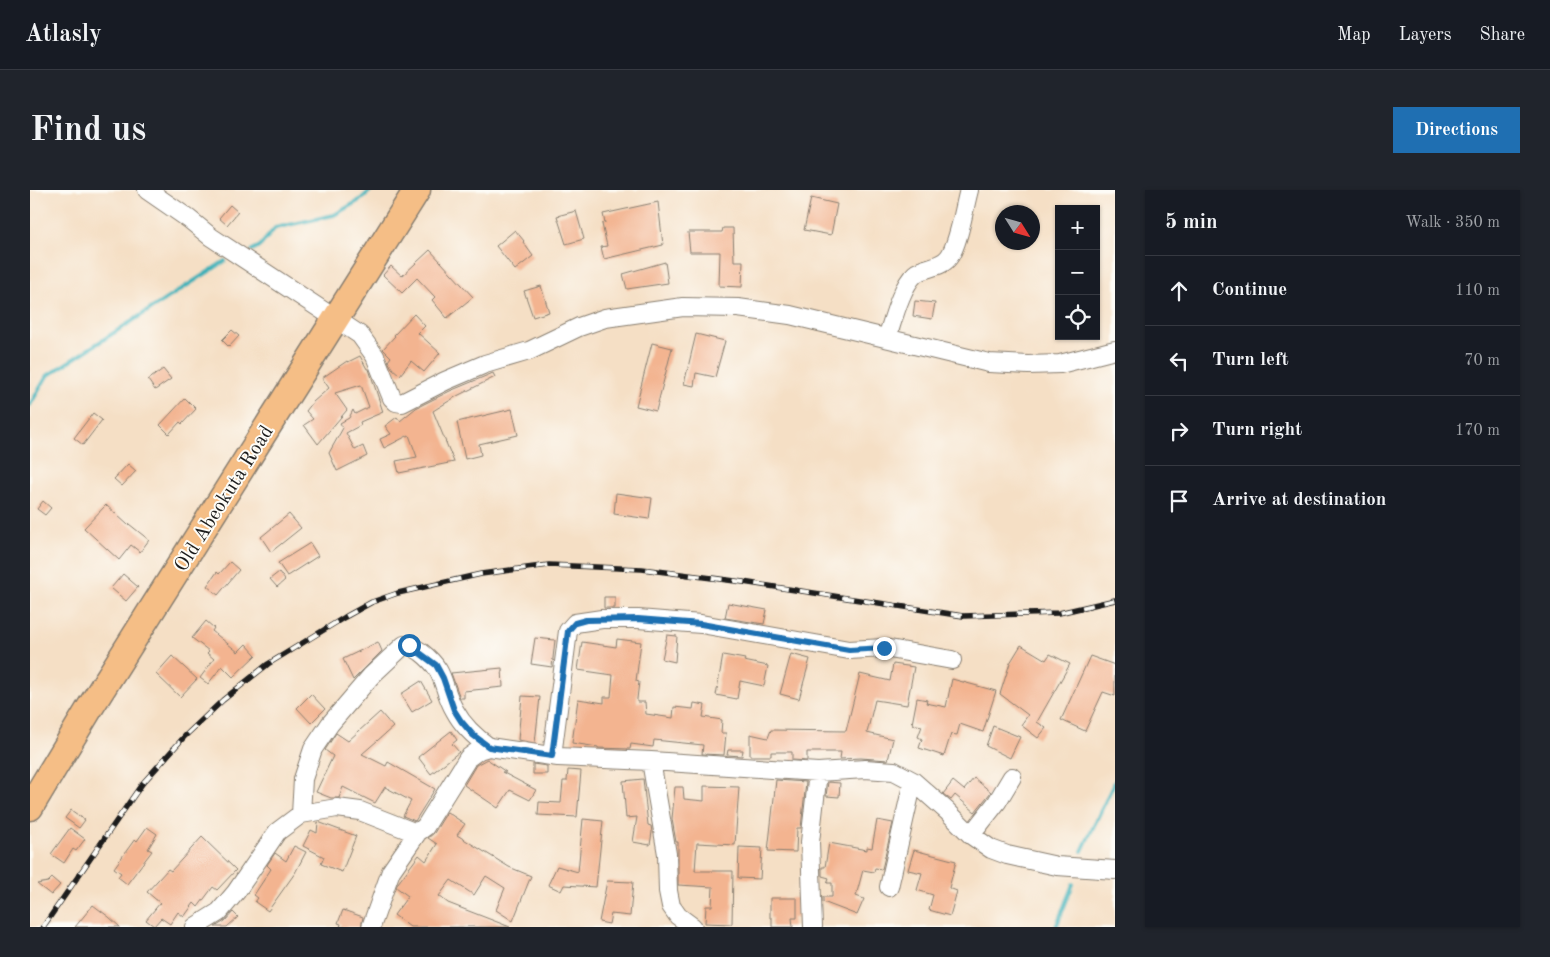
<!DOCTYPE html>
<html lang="en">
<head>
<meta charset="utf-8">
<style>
	:root { --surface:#171b24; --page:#20242c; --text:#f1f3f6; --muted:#9ea1a6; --line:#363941; --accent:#1f6fb2 }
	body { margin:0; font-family:"Old Standard TT",serif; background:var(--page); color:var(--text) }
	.controls { position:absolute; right:15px; top:15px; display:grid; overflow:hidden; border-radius:0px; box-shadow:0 1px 4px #0004 }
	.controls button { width:45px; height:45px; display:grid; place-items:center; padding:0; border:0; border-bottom:1px solid var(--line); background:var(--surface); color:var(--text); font:25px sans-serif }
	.compass { position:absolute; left:965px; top:15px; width:45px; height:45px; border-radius:50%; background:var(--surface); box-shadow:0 1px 4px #0004; rotate:127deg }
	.stop { position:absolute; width:15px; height:15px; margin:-11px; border:4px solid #1f6fb2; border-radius:50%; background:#fff }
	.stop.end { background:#1f6fb2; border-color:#fff; box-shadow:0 1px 5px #0008 }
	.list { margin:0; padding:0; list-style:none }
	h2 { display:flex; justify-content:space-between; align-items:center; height:65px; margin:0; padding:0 20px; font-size:21px }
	h2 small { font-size:16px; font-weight:400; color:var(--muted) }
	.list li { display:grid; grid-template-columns:32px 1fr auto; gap:15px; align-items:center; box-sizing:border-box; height:70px; padding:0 20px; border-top:1px solid var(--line) }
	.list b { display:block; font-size:19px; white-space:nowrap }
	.list em { font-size:16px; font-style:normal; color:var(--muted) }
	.icon { flex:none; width:28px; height:28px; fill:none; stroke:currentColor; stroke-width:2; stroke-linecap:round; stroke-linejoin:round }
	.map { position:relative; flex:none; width:1085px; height:737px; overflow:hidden; border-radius:0px }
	header { display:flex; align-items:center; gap:30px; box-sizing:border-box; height:70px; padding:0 25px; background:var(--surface); border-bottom:1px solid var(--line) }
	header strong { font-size:24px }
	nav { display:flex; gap:28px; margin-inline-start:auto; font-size:18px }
	.intro { display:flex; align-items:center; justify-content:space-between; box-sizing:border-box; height:120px; padding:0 30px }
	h1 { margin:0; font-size:35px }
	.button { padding:12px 22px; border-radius:0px; background:var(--accent); color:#fff; font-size:18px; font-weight:700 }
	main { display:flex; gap:30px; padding:0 30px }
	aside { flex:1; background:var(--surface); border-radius:0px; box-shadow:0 1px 4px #0004 }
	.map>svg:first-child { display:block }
</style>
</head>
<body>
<header>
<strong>Atlasly</strong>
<nav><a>Map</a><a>Layers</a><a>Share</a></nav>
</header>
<div class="intro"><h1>Find us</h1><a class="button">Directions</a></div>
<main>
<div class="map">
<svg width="1085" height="737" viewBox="0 0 1085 737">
	<rect width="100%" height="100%" fill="#fdfcf7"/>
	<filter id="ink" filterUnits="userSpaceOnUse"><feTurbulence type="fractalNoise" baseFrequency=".02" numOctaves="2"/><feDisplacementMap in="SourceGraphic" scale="10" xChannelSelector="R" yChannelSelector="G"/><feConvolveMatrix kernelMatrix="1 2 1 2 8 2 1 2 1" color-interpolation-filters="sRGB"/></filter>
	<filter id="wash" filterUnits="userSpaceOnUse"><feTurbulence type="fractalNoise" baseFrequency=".0096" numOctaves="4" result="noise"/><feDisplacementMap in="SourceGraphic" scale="20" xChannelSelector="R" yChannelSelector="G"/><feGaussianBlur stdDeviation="1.12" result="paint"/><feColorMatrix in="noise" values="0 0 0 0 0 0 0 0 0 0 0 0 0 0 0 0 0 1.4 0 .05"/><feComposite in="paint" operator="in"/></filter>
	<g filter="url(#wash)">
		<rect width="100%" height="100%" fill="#f5dfc5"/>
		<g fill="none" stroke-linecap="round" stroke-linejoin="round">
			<path stroke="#40b1b8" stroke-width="4" d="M 222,60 L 230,56 L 245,38 L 304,25 L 330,10 L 341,0
				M 0,215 L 17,186 L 195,71
				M 1052,661 L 1085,591
				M 1026,737 L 1043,694"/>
		</g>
		<g id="blocks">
			<path fill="#f3b490" d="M 781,8 L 807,14 L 801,45 L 774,40 Z
				M 628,12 L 633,55 L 574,69 L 571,57 L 577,56 L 572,34 L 575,33 L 573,24 Z
				M 200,15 L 208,22 L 197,35 L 189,28 Z
				M 546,21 L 554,49 L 536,54 L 527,26 Z
				M 693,38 L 703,38 L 704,71 L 713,71 L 712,97 L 689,96 L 690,62 L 660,62 L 658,42 L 692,42 Z
				M 485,40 L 494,51 L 493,52 L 503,66 L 485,80 L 466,56 Z
				M 400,60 L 443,107 L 417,128 L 402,110 L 405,107 L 387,88 L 372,103 L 353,85 L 361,76 L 372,86 Z
				M 635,72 L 638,93 L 597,99 L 593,84 Z
				M 511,96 L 519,122 L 503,127 L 494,101 Z
				M 885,111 L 905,113 L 902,129 L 883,126 Z
				M 384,124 L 395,136 L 388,143 L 410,163 L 394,182 L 381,171 L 370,185 L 362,178 L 358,171 L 361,167 L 353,159 L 365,146 L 364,145 Z
				M 202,140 L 209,146 L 199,157 L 192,150 Z
				M 666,144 L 695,151 L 685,187 L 666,183 L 664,196 L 654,194 Z
				M 622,153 L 642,158 L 626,221 L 606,216 Z
				M 330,166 L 337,179 L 339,179 L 353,222 L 330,232 L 331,235 L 316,243 L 325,260 L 333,256 L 337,266 L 307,281 L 299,263 L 313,238 L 310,233 L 319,228 L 323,220 L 325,224 L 339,217 L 331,195 L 305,203 L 317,220 L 288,254 L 274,235 L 283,229 L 276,221 L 283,212 L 299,198 L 292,188 L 317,171 L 318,172 Z
				M 133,179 L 141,189 L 125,200 L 118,190 Z
				M 463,183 L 465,187 L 427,206 L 403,221 L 424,272 L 369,283 L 366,271 L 387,267 L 379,245 L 354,258 L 350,249 L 361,244 L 355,236 L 367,227 L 370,231 L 386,218 L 420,201 Z
				M 155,208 L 166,219 L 152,234 L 150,232 L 139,244 L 130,235 Z
				M 482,219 L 488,245 L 449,254 L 451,265 L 435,269 L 427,232 Z
				M 63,223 L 72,230 L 53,255 L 44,248 Z
				M 98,274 L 106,281 L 92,296 L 84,289 Z
				M 586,303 L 622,308 L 619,329 L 584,324 Z
				M 13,311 L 21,318 L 15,325 L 7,319 Z
				M 76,315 L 98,335 L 99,334 L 119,350 L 110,362 L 101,355 L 89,370 L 54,338 Z
				M 259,324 L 271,338 L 241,362 L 231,347 Z
				M 280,353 L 288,366 L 257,386 L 248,373 Z
				M 200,372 L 209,380 L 188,405 L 177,396 L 187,382 L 189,384 Z
				M 249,382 L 255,390 L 247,397 L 240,389 Z
				M 93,384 L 108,397 L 96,411 L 81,398 Z
				M 574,407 L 585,407 L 585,418 L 574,418 Z
				M 698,413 L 737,420 L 734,434 L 695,428 Z
				M 176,431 L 184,438 L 182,441 L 208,462 L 216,454 L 226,465 L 203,487 L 192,476 L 178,494 L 170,488 L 184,469 L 177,463 L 179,461 L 162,448 Z
				M 637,445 L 647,446 L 645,472 L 632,469 Z
				M 505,448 L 525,450 L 522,477 L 501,474 Z
				M 587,449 L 611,452 L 606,491 L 609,492 L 607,509 L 607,512 L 615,512 L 616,524 L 643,528 L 644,517 L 663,519 L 664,513 L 675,515 L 673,527 L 692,530 L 691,543 L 696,543 L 694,565 L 672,564 L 673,555 L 624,550 L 623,557 L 601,554 L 600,559 L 568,558 L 568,557 L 542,553 L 548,509 L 574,513 L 574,507 L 581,507 L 583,485 L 548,480 L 552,452 L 586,457 Z
				M 348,452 L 352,461 L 323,490 L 313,469 Z
				M 991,455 L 1016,470 L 1020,464 L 1040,474 L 1007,532 L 1016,538 L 1008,548 L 991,535 L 998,525 L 970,504 L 980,473 Z
				M 761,464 L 780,469 L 769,509 L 750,504 Z
				M 693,465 L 715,469 L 714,471 L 738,476 L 734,496 L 710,491 L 707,509 L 686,505 Z
				M 142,466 L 167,489 L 150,507 L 126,484 Z
				M 1060,466 L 1085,475 L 1085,506 L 1073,502 L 1055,541 L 1031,530 Z
				M 863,474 L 884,477 L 877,515 L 845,510 L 837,543 L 863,549 L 858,570 L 831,568 L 810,569 L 811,562 L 777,562 L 777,571 L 762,570 L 762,562 L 741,562 L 741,566 L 720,566 L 720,544 L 738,548 L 741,540 L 816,541 L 830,484 L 860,491 Z
				M 472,478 L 473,497 L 434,501 L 434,508 L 430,508 L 421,483 Z
				M 922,489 L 966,501 L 953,542 L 930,534 L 927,545 L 921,544 L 914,566 L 889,558 L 892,549 L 888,547 L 892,536 L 882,534 L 887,508 L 897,510 L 896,513 L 916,517 Z
				M 391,491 L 402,510 L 382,522 L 371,504 Z
				M 281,504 L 295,519 L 281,533 L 267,518 Z
				M 492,506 L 510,507 L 505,553 L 488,550 Z
				M 350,522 L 363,537 L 332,564 L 356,576 L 358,572 L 405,599 L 385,631 L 373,626 L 381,611 L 355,597 L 345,613 L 313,597 L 309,608 L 301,608 L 286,602 L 303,566 L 295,560 L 306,543 L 318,551 Z
				M 963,536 L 990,547 L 980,568 L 956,556 Z
				M 421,541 L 427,550 L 422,554 L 429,562 L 401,584 L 388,567 Z
				M 698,560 L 713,560 L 712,566 L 697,565 Z
				M 457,569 L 476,582 L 472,582 L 506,600 L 500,610 L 480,600 L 468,618 L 434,595 L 446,575 Z
				M 503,574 L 517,576 L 517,584 L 503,584 Z
				M 538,580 L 551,581 L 547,627 L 508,625 L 509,612 L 531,613 L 533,591 L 537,591 Z
				M 944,588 L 961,602 L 945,622 L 925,605 L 921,610 L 913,604 L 923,591 L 934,600 Z
				M 613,589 L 618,635 L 621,636 L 622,642 L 620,655 L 603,652 L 607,627 L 596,628 L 593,591 Z
				M 746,590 L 776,592 L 771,638 L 767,638 L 766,662 L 738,661 Z
				M 798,592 L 810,593 L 809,607 L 796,606 Z
				M 674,596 L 709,597 L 705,655 L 667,653 L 665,681 L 703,681 L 702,734 L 675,733 L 676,716 L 682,716 L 683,697 L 648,695 L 648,652 L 646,652 L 642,629 L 645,597 L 653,597 L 654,609 L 674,611 Z
				M 41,620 L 55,630 L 49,638 L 35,628 Z
				M 417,622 L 435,634 L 427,645 L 479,677 L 501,686 L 483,731 L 466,720 L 475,698 L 456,686 L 444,705 L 421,690 L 409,706 L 418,713 L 480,737 L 380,737 L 364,725 L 378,706 L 366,697 L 368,693 L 389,665 L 396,671 L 407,654 L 398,648 L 404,643 Z
				M 553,629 L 573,631 L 566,697 L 534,695 L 531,701 L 518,695 L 527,676 L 548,682 Z
				M 847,630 L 863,633 L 852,679 L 845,678 L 844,682 L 833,680 L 826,706 L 834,709 L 827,725 L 793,712 L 793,707 L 802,707 L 802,693 L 797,693 L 799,688 L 792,686 L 792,677 L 795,677 L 799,653 L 837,660 L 837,657 L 842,658 Z
				M 288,632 L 326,646 L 312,682 L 291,674 L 294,667 L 273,656 L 281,640 L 287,643 Z
				M 117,637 L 127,644 L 118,659 L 122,661 L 97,694 L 88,687 L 91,683 L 84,678 L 105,649 L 107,651 Z
				M 40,638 L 55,649 L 46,661 L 43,659 L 34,673 L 21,664 Z
				M 172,647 L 206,680 L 187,700 L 183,697 L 168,717 L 164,713 L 154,727 L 148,722 L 140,734 L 131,728 L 124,736 L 116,730 L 130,713 L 117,702 L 138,679 L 141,681 Z
				M 264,656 L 276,662 L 265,683 L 238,721 L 225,712 L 228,708 L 224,705 L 241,679 L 237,675 L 245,663 L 256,671 Z
				M 709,657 L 732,658 L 730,689 L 708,688 Z
				M 884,660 L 926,671 L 919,698 L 927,701 L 920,726 L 899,720 L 903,705 L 887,700 L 892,683 L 878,680 Z
				M 22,688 L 30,695 L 21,705 L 7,694 L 18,692 Z
				M 577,691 L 603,692 L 600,726 L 581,724 L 579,734 L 569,732 Z
				M 740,708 L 767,708 L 767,728 L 762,728 L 763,737 L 742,737 L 742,728 L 740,728 Z
				M 63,715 L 79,727 L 90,737 L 45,737 Z
				M 313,720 L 333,727 L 331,737 L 310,737 L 311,734 L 308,733 Z
				M 203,722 L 208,727 L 197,737 L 185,737 L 195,731 Z"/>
		</g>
	</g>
	<g filter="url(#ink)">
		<use href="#blocks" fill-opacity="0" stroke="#887e70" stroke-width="1"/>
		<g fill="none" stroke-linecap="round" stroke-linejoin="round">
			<defs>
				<path id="minor" d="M 117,0 L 159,29 L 181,47 L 330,145 L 345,166 L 362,208 L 366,212 L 372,213 L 415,191 L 455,174 L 499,161 L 549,137 L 575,128 L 653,117 L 708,118 L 760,125 L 959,173 L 998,175 L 1030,174 L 1085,160
					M 857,148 C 863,130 871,97 885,84 C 895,76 910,79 919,67 C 929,53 934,18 939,0
					M 522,566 L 538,441 L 545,433 L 572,429 L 608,429 L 671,434 L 819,460 L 854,458 L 922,470
					M 621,571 L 637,664 L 638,701 L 641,716 L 648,726 L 663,737
					M 271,624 L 273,589 L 283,559 L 300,534 L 341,486 L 374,455 C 380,455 385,458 391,462 C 418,483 410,495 425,521 C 433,536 445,547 459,557
					M 941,645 L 967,612 L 982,587
					M 859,697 L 883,591
					M 165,737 L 189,722 L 206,702 L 247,642 L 271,624 L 307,618 L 330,621 L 381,641 L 388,642 L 395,637 L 438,568 L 449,560 L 459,557 L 528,567 L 621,571 L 788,582 L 835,579 L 864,581 L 883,591 L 917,621 L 941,645 L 961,659 L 977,665 L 1027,676 L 1085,680
					M 341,737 L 361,681 L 388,642
					M 783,737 L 780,652 L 788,582"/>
				<path id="highway" d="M 0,617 L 61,516 L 387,0"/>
			</defs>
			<use href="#minor" stroke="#887e70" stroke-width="20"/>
			<use href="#highway" stroke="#887e70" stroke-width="29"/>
			<use href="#minor" stroke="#fff" stroke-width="18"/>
			<use href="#highway" stroke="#f5be86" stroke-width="26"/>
			<defs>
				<path id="rail" d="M 13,737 L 112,594 L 155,546 L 193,510 L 238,474 L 315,427 L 342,412 L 368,403 L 451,384 L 519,375 L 612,379 L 713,392 L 933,426 L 1029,423 L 1085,410"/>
			</defs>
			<use href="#rail" stroke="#1c1c1c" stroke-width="5.5"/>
			<use href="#rail" stroke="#fdfcf7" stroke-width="4" stroke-dasharray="11" stroke-linecap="butt"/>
		</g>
	</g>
	<g fill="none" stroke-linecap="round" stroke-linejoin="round" filter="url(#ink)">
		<path stroke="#1f6fb2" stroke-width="6" d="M 379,455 L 406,475 L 413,488 L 424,520 L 431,531 L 443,545 L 459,557 L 522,566 L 538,441 L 545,433 L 556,430 L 608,429 L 671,434 L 819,460 L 854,458"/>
	</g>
	<g text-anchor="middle" stroke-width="4" stroke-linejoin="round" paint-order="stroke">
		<g font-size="20" fill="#1c1c1c" stroke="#fdfcf7">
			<text transform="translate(193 308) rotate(-58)" y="7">Old Abeokuta Road</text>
		</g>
	</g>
</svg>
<div class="controls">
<button>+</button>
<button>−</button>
<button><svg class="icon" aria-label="locate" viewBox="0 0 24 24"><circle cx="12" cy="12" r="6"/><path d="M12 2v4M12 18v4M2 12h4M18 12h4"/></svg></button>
</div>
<svg class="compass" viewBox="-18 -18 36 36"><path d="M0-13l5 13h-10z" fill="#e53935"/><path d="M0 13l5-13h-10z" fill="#9ea1a6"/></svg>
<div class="stop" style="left:379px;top:455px"></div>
<div class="stop end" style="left:854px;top:458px"></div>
</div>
<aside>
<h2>5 min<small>Walk · 350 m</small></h2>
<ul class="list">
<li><svg class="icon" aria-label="ahead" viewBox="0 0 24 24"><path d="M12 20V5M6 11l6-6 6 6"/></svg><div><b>Continue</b></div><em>110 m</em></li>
<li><svg class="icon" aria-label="left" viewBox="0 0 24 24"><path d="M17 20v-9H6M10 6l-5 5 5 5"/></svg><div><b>Turn left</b></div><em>70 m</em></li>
<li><svg class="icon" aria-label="right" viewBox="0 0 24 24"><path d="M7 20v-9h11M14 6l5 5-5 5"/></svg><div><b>Turn right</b></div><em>170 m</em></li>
<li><svg class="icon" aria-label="arrive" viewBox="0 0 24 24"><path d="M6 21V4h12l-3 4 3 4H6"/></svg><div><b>Arrive at destination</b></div></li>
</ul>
</aside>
</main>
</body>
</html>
